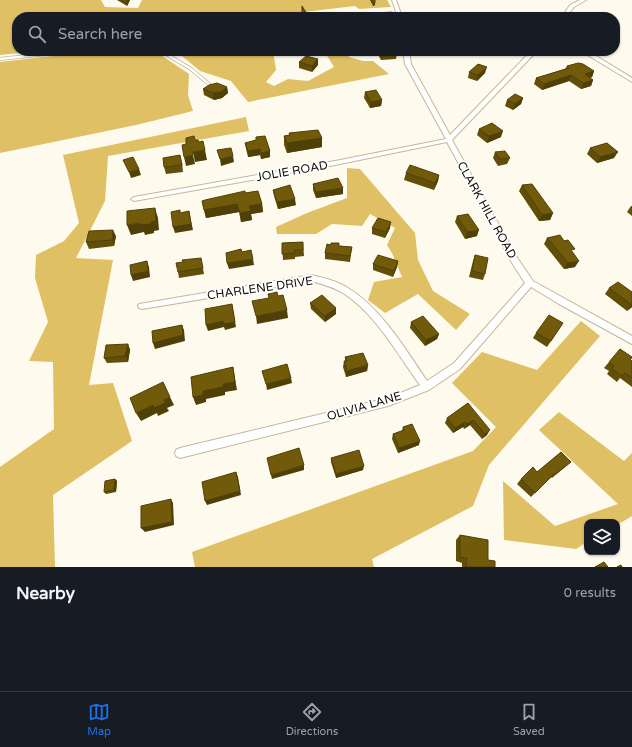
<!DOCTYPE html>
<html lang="en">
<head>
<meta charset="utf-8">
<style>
	:root { --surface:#171b24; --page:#242831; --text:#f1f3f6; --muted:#9ea1a6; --line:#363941; --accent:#1a73e8 }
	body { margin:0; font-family:"Varela Round",sans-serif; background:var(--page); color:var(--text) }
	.controls { position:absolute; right:12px; bottom:12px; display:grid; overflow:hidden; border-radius:8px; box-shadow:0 1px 3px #0004 }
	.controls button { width:36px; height:36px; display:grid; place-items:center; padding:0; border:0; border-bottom:1px solid var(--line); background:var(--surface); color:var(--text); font:20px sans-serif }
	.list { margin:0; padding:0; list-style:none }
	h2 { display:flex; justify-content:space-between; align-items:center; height:52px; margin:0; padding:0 16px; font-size:17px }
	h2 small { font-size:13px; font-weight:400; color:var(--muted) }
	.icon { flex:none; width:22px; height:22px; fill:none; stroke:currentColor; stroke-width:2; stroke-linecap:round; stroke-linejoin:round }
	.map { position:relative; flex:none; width:632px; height:567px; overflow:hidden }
	.search { position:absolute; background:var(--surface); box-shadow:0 1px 3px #0004; left:12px; right:12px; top:12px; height:44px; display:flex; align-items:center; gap:10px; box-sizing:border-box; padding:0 14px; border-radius:16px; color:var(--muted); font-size:15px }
	.sheet { height:124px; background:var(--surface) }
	nav { display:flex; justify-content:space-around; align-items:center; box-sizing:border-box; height:56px; border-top:1px solid var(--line); background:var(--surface); font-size:11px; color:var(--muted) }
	nav a { display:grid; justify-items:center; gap:2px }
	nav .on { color:var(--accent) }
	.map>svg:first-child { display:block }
</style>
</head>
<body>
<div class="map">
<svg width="632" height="567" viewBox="0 0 632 567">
	<rect width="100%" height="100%" fill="#fefaee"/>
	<path fill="#dfc064" d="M 0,0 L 101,0 L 105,7 L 138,8 L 142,0 L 387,0 L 391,7 L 359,9 L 355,6 L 261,17 L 17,17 L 17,51 L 40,51 L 0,55 Z
		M 392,11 L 395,16 L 335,17 Z
		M 97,51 L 155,51 L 189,74 L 188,95 L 193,111 L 136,125 L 0,153 L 0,62 Z
		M 176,51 L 273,51 L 276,70 L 266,82 L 274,86 L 288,79 L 308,81 L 334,67 L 326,54 L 336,54 L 337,51 L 347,51 L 349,57 L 363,61 L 373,61 L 389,74 L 248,102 L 231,81 L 200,71 Z
		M 246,117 L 249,131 L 108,156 L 105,201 L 76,258 L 113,260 L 89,385 L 113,383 L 132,441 L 53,495 L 55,567 L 0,567 L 0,467 L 54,429 L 53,362 L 29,361 L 48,322 L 35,278 L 36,255 L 64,241 L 79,223 L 63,155 Z
		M 347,168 L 360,169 L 415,233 L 418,260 L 433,291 L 470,314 L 456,330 L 418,294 L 385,313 L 368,300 L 374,282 L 402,277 L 392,253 L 387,245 L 395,228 L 370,214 L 362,226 L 332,224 L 316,234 L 277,234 L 276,227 L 307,213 L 347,198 Z
		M 581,321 L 600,336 L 489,465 L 473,506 L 372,559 L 374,567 L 195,567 L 192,552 L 473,451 L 496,427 L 452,383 L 482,352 L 537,370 Z
		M 559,412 L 624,461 L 632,453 L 632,516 L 617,525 L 617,522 L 587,522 L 587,542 L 576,549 L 504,540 L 503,481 L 555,526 L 618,504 L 539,430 Z"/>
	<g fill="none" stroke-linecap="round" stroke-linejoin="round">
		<defs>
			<path id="lane" d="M 161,51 L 191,69 L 210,85
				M 0,59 L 72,51"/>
			<path id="street" d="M 392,0 L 396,0 L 402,17 L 398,17 Z
				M 580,0 L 586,0 L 574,7 L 566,17 L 562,17 L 570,5 Z
				M 403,51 L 409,51 L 411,64 L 450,135 L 531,51 L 537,51 L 452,140 L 518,259 L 533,281 L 632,336 L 632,344 L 559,304 L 531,287 L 460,369 L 429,390 L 388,406 L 180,458 L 176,456 L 175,453 L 176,450 L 180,448 L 388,398 L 420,385 C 398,355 375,313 343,293 C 333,287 322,284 311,281 L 142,309 L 139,308 L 138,306 L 139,304 L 311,275 C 324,278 337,281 348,288 C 381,308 406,350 427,381 L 454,363 L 525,283 L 512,263 L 447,142 L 335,165 L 134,201 L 131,199 L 134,197 L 335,161 L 446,139 L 405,64 Z
				M 581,51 L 588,51 L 632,78 L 632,82 Z"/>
		</defs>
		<use href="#lane" stroke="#c2b89c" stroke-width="4"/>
		<use href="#street" stroke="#c2b89c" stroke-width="2"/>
		<use href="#lane" stroke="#fff" stroke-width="2.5"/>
		<use href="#street" fill="#fff" fill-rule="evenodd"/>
	</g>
	<path fill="#614e09" d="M 117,0 L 130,0 L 127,6 Z
		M 370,0 L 375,0 L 375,5 L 373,6 Z
		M 376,51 L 395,51 L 397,54 L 396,59 L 381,60 Z
		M 318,59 L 318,65 L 312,72 L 299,68 L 299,62 Z
		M 567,66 L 594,71 L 592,77 L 590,78 L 593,80 L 591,86 L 581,89 L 569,81 L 542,90 L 534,84 L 536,78 L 565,69 Z
		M 469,72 L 485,73 L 477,81 L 468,78 Z
		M 227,87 L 228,93 L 222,98 L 214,100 L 204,95 L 203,89 Z
		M 365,92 L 382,100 L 381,106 L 370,108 L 364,98 Z
		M 523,98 L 521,104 L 513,110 L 505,106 L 507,100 Z
		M 479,129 L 501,137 L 487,143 L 477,135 Z
		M 289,133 L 322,138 L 322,147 L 287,153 L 284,145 L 284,136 L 289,135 Z
		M 256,137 L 270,151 L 270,157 L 261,159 L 260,155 L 248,157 L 246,149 L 245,143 L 256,140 Z
		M 590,148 L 614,158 L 597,163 L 587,154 Z
		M 495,152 L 510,158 L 507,164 L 498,166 L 493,158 Z
		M 182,162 L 183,172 L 166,174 L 164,167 Z
		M 406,173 L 439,175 L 438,181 L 434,190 L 404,180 Z
		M 313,184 L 343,194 L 316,198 L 313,190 Z
		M 522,185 L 553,213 L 550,220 L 539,221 L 519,191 Z
		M 273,190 L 296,205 L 278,209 L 274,196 Z
		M 245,193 L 262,204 L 263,212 L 251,214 L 252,220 L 241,222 L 239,212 L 206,218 L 202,201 Z
		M 631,206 L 632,206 L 632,216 L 627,212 Z
		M 457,216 L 477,236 L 465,239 L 455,222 Z
		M 372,228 L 390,228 L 385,238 L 372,234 Z
		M 116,236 L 114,246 L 89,249 L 86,242 Z
		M 547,238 L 573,253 L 575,267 L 564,269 L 544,244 Z
		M 303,242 L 304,256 L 295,257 L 295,259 L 283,260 L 282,243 Z
		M 339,246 L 352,247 L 350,262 L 325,259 L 325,253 Z
		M 475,255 L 485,274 L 483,280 L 469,277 L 473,261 Z
		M 201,258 L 204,274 L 179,278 L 178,272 Z
		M 398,261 L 397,267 L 393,277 L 373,270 L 373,264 Z
		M 609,288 L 632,292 L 632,307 L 627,311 L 605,294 Z
		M 310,303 L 336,308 L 336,314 L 325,322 L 311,309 Z
		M 411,322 L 439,334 L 437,339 L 425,346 L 410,328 Z
		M 563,323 L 547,347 L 533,338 L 536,333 Z
		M 128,344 L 130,350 L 128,362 L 107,363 L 104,358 Z
		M 620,349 L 630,359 L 632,365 L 632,387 L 620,378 L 617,382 L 607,374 L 609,371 L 604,368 Z
		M 345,357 L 368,365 L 367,371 L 346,377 L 343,367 L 344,361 L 345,361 Z
		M 468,403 L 487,435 L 482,439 L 470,425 L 464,429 L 463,427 L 453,433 L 445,423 L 447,418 Z
		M 403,427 L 419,445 L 398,453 L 392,439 L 393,434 L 402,431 Z
		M 331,458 L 363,470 L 336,478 L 331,462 Z
		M 566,466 L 552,478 L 551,477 L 531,497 L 517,484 L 521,479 L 537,472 Z
		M 115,479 L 117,481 L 116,492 L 106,494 L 104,492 Z
		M 460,535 L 488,560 L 495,567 L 462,567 L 462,563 L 456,561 L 456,540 Z"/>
	<path fill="#4f4008" d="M 128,0 L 130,0 L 127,6 L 126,3 Z
		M 373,3 L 375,3 L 375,5 L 373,6 Z
		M 318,59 L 318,65 L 312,72 L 312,66 Z
		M 487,67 L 485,73 L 477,81 L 478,75 Z
		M 594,71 L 592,77 L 582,80 L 585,74 Z
		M 571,75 L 569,81 L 542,90 L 544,84 Z
		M 593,80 L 591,86 L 581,89 L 583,83 Z
		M 227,87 L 228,93 L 222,98 L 214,100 L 213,93 Z
		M 523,98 L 521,104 L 513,110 L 515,104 Z
		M 382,100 L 381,106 L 370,108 L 371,102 Z
		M 503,131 L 501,137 L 487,143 L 489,136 Z
		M 322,138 L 322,147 L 287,153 L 287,143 Z
		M 260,149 L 260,155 L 248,157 L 248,151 Z
		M 205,150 L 207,160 L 195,162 L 193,152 Z
		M 270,151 L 270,157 L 261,159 L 261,153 Z
		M 618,152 L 614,158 L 597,163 L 600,157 Z
		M 193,155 L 195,164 L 186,166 L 184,157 Z
		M 233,156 L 234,162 L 221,166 L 220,159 Z
		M 139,169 L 141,175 L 131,178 L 129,172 Z
		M 439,175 L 438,181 L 434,190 L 435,183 Z
		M 343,188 L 343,194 L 316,198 L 316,192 Z
		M 295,199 L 296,205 L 278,209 L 277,202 Z
		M 237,204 L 239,212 L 206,218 L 204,210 Z
		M 262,204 L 263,212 L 251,214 L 252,220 L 241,222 L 240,213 L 249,206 Z
		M 155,208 L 158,218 L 159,230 L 154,231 L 154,233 L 145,235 L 144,232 L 131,235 L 127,225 L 151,222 Z
		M 189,211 L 193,230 L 175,233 L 173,227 Z
		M 553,213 L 550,220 L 539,221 L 542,215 Z
		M 391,222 L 390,228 L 385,238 L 386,232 Z
		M 113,230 L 116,236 L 114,246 L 112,240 Z
		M 479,230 L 477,236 L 465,239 L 467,232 Z
		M 253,259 L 254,265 L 229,269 L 227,263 Z
		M 147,261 L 149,267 L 150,277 L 133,281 L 131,275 Z
		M 398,261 L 397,267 L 393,277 L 394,271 Z
		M 579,261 L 575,267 L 564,269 L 568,263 Z
		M 232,304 L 236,327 L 225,330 L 224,327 L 208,331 L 206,325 Z
		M 632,304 L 632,307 L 627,311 Z
		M 336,308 L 336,314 L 325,322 L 325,316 Z
		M 287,310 L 288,318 L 257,324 L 256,316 Z
		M 182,325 L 184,330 L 185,341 L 155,349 L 153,343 Z
		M 439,334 L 437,339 L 425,346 L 426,340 Z
		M 128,344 L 130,350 L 128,362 L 125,356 Z
		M 368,365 L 367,371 L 346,377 L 347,371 Z
		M 233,367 L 237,390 L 225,392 L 225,395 L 206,399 L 206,402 L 196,405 L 193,397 L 203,391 L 223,384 Z
		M 291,378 L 292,383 L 267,390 L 266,384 Z
		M 170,397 L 174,405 L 167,408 L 169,411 L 158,416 L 157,413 L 141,421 L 136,413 Z
		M 473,420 L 470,425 L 464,429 L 467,424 Z
		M 465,422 L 463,427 L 453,433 L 455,428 Z
		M 490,430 L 487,435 L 482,439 L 485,434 Z
		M 420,441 L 419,445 L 398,453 L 399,448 Z
		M 304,465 L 304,470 L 272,479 L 271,475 Z
		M 364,466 L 363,470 L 336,478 L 336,474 Z
		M 236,472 L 238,477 L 241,495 L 207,505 L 205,501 Z
		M 115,479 L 117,481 L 116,492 L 114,490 Z
		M 171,499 L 173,503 L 174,525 L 145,532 L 141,528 Z"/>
	<path fill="#715b0b" stroke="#4f4008" d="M 121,0 L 128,0 L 126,3 Z
		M 371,0 L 375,0 L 375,3 L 373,3 Z
		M 302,6 L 309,17 L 302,17 Z
		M 379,51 L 395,51 L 397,54 L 381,55 Z
		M 306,56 L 318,59 L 312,66 L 299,62 Z
		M 578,63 L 583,64 L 594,71 L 585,74 L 593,80 L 583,83 L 571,75 L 544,84 L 536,78 L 569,68 L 567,66 Z
		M 478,64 L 487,67 L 478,75 L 469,72 Z
		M 217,83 L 227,87 L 221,92 L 213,93 L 203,89 L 209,85 Z
		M 376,90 L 382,100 L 371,102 L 365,92 Z
		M 515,94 L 523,98 L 515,104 L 507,100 Z
		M 492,123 L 503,131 L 489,136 L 479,129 Z
		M 318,130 L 322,138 L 287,143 L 284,136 L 290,135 L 289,133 Z
		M 194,136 L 195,140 L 198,140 L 199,142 L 203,141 L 205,150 L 193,152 L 193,155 L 184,157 L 182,145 L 186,144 L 186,138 Z
		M 265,136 L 270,151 L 261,153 L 260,149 L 248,151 L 245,143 L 256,140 L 256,137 Z
		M 607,143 L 618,152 L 600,157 L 590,148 Z
		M 231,148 L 233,156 L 220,159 L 217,150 Z
		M 505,151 L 510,158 L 500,159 L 495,152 Z
		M 180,155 L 182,165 L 164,167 L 163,158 Z
		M 133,157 L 139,169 L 129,172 L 123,160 Z
		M 410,165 L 439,175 L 435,183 L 406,173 Z
		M 338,178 L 343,188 L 316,192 L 313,184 Z
		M 532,184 L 553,213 L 542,215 L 522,185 Z
		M 290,185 L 295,199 L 277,202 L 273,190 Z
		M 245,191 L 245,193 L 258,191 L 262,204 L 249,206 L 251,211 L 240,213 L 237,204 L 204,210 L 202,201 L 205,200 Z
		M 155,208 L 156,221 L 151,222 L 151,224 L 141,225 L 141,223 L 127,225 L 127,211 Z
		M 180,210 L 180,213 L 189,211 L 191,224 L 173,227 L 171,212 Z
		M 468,214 L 479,230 L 467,232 L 457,216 Z
		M 378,218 L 391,222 L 386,232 L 372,228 Z
		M 113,230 L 112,240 L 86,242 L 89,231 Z
		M 560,235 L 564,241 L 568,240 L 575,249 L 571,250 L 579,261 L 568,263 L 547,238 Z
		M 303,242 L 303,250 L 295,250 L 295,253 L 282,254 L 282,243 Z
		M 331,243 L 339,243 L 339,246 L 352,247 L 350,256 L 325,253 L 327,244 L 331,245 Z
		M 241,249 L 242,252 L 251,250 L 253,259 L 227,263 L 226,253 Z
		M 378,255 L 398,261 L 394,271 L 373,264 Z
		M 475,255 L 488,258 L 485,274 L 472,271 Z
		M 201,258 L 203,268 L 178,272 L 176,263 L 183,262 L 182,260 Z
		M 147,261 L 148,271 L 131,275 L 130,265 Z
		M 618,282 L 632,292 L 632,305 L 609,288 Z
		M 277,292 L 278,296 L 283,295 L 287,310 L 256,316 L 252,301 L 269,298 L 268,294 Z
		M 322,295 L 336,308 L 325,316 L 310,303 Z
		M 232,304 L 235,322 L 224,324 L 223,321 L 206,325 L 205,309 Z
		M 549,315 L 563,323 L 551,341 L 536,333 Z
		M 423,316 L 439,334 L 426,340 L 411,322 Z
		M 182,325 L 183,335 L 153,343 L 152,331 Z
		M 128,344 L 125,356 L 104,358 L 106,345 Z
		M 620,349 L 632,357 L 632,358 L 630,359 L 632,361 L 632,378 L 625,373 L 622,376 L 612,369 L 614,366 L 609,362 Z
		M 363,353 L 368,365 L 347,371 L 344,361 L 347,361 L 345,357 Z
		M 287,364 L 291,378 L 266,384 L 262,371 Z
		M 233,367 L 235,382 L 223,384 L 223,387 L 203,391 L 203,395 L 193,397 L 191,377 Z
		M 163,382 L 170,397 L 164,400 L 165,403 L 154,408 L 153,405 L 136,413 L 130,398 Z
		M 468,403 L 490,430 L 485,434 L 473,420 L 467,424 L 465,422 L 455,428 L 447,418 Z
		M 412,424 L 420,441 L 399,448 L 393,434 L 404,430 L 403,427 Z
		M 299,448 L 304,465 L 271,475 L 267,458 Z
		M 359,450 L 364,466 L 336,474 L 331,458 Z
		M 561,452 L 571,462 L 556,474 L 555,473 L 535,493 L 521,479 L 533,467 L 537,472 Z
		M 236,472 L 240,491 L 205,501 L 202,482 Z
		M 115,479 L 114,490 L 104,492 L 105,481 Z
		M 171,499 L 172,522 L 141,528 L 141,506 Z
		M 460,535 L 488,540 L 488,560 L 495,561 L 495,567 L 466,567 L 467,558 L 460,557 Z
		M 604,562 L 608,567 L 595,567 Z
		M 621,565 L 622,567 L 617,567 Z"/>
	<g text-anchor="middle" stroke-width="4" stroke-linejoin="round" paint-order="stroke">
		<g font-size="12" fill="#130f06" stroke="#fff">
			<text transform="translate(292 171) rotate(-10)" y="4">JOLIE ROAD</text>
			<text transform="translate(487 210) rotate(61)" y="4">CLARK HILL ROAD</text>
			<text transform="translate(260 288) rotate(-8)" y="4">CHARLENE DRIVE</text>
			<text transform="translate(364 406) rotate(-16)" y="4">OLIVIA LANE</text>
		</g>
	</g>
</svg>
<div class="controls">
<button><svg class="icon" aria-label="layers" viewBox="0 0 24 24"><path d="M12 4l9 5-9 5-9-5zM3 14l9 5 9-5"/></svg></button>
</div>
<div class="search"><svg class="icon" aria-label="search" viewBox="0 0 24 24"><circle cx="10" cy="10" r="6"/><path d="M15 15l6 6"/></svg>Search here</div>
</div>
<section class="sheet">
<h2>Nearby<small>0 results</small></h2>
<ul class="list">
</ul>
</section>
<nav>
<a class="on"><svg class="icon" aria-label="map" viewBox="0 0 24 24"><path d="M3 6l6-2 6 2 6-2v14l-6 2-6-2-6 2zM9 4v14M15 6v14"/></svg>Map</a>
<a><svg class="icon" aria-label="directions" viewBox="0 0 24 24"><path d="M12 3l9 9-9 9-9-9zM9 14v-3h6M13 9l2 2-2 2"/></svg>Directions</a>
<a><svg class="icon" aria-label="saved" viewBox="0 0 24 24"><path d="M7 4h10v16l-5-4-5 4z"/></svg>Saved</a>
</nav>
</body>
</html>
